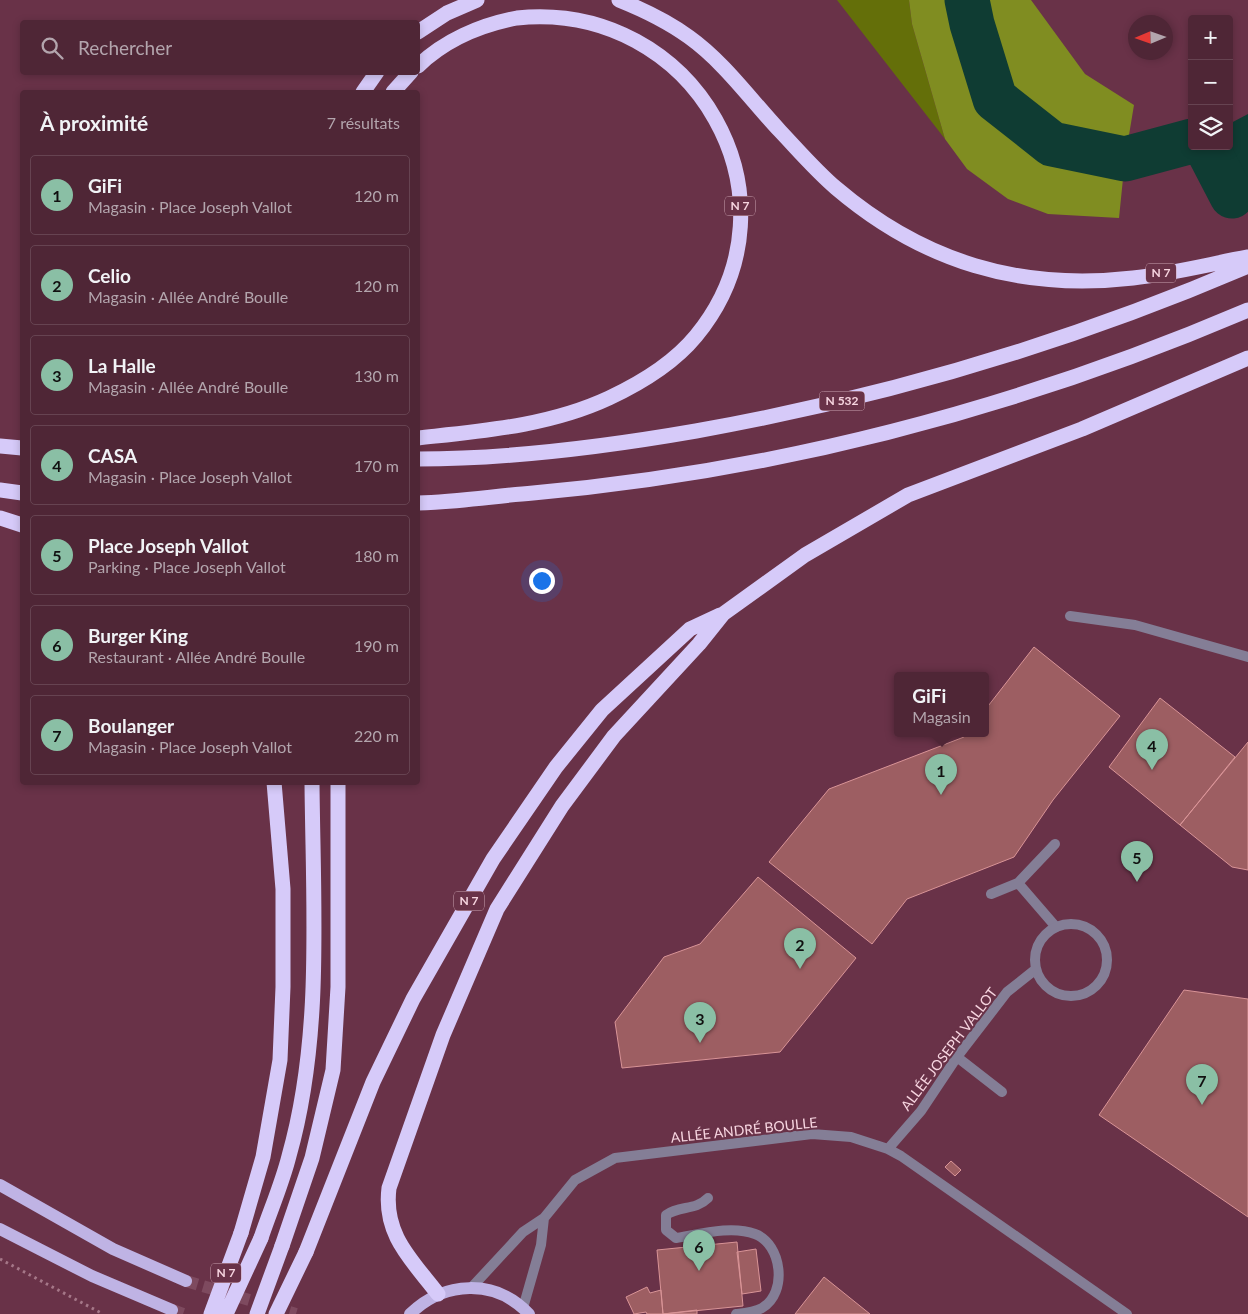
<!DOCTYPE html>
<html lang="fr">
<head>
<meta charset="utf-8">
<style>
	:root { --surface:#4f2636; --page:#552e3e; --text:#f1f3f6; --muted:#b3a5ad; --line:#664351; --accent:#8abfa5 }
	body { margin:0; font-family:Lato,sans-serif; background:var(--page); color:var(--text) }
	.controls { position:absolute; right:15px; top:15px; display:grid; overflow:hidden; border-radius:5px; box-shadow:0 2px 8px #0003 }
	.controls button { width:45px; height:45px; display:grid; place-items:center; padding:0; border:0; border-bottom:1px solid var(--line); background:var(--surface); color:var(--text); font:25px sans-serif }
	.compass { position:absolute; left:1128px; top:15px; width:45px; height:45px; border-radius:50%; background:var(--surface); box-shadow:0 2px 8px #0003; rotate:268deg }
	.you { position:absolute; left:541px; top:580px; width:18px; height:18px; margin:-12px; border:4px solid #fff; border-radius:50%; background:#1a73e8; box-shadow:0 0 0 8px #1a73e833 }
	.badge { display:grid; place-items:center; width:32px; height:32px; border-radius:50%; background:var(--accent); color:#111; font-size:16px; font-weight:700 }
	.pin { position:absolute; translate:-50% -41px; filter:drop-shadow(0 1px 2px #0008) }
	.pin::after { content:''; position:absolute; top:26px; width:18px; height:15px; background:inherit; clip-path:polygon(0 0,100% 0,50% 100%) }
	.popup { position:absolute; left:894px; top:672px; width:95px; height:65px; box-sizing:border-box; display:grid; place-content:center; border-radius:5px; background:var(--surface); filter:drop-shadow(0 1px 4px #0005); font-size:16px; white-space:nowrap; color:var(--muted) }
	.popup b { font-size:19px; color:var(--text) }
	.popup::after { content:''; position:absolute; left:50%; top:100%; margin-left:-10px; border:10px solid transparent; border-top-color:var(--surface) }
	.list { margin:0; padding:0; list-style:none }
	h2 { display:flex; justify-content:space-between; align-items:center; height:65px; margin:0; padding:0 20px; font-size:21px }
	h2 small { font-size:16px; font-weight:400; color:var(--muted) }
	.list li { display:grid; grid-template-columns:32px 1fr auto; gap:15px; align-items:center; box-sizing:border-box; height:80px; margin:0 10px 10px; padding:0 10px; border:1px solid var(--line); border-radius:5px }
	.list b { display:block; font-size:19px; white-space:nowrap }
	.list p { margin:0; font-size:16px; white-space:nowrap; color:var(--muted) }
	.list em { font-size:16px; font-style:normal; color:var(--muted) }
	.icon { flex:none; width:28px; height:28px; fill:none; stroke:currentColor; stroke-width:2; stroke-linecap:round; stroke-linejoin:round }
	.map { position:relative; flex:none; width:1248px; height:1314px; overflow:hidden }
	.search { position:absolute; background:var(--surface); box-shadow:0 2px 8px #0003; left:20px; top:20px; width:400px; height:55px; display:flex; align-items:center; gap:12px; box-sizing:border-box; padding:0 18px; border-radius:5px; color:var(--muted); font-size:19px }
	.panel { position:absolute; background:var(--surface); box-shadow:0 2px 8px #0003; left:20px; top:90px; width:400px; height:695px; border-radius:5px }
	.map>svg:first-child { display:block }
</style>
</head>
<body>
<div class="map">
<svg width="1248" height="1314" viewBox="0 0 1248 1314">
	<rect width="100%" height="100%" fill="#693248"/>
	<path fill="#646f09" d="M 837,0 L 909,0 L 912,24 L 945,139 Z"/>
	<path fill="#808d21" d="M 909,0 L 1031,0 L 1085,74 L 1134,105 L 1125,159 L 1119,218 L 1048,214 L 1008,199 L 967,169 L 945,139 L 912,24 Z"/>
	<path fill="#0f3c33" d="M 1248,114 L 1248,187 L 1232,196 L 1206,146 L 1229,146 L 1229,124 Z"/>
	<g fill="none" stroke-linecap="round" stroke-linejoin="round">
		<path stroke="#0f3c33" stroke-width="45" d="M 967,0 L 972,24 L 995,99 L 1052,144 L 1125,159 L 1192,141
			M 1206,146 L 1232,196"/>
	</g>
	<path fill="#9d5e62" stroke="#d99497" d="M 1034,647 L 1120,716 L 1053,800 L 1014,857 L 907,899 L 872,944 L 769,862 L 829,789 L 964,737 L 966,734 L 985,734 L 985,710 Z
		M 1160,698 L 1235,757 L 1180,825 L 1109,767 Z
		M 1248,742 L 1248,870 L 1232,867 L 1180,825 Z
		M 758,877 L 856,958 L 780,1052 L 622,1068 L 615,1022 L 664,957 L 700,944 Z
		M 1184,990 L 1248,999 L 1248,1217 L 1099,1115 Z
		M 951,1161 L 961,1170 L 955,1176 L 945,1167 Z
		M 737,1242 L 743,1306 L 663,1314 L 657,1250 Z
		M 756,1249 L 761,1291 L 742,1294 L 737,1252 Z
		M 824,1277 L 870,1314 L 795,1314 Z
		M 647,1287 L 650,1293 L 661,1290 L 663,1314 L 697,1310 L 697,1314 L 647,1314 L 646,1312 L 634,1314 L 626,1297 Z"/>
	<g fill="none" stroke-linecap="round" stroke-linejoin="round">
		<path stroke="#7e4a5f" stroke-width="12" stroke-dasharray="12 6" stroke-linecap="butt" d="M 186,1281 L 296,1314
			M 172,1310 L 183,1314"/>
		<path stroke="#a57788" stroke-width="3" stroke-dasharray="2.5 4" stroke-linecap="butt" d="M 0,1259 L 103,1314"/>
		<path stroke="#847e96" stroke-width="10" d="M 1070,616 L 1135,625 L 1248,657
			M 1018,883 L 1056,927
			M 991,894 L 1018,883 L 1055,844
			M 957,1057 L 1002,1092
			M 708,1198 C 695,1211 680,1205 666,1215 L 666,1230 L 676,1238 C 700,1234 732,1225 755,1234 C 782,1244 788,1293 762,1308 C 755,1312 745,1313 736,1314"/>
		<path stroke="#847e96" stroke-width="10" d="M1035 960a36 36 0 1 1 72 0a36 36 0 1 1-72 0Z
			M 888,1149 L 921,1111 L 957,1057 L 1007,992 L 1036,969
			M 472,1287 L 523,1232 L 544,1218 L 575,1180 L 615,1158 L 812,1134 L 851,1137 L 888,1149 L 901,1156 L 1127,1314
			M 523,1308 L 541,1245 L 544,1218"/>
		<path stroke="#bfb3e4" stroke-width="12" d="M 0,1185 L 113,1249 L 186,1281
			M 0,1229 L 92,1276 L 172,1310
			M 410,1314 C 444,1281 495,1278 529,1314"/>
		<path stroke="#d6caf9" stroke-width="15" d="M 619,0 C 644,10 667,21 689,37 C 724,62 751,100 780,131 C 798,150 816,171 836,188 C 923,262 1020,291 1133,278 C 1171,274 1210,264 1248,257
			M 418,32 L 447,13 L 477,0
			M 418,66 C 444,41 480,25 517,18 C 695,0 808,200 696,336 C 673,364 641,383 609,398 C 549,426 482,431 418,438
			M 363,92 L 377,72
			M 393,92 L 411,72
			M 0,446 L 22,448
			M 418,459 C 511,459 604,447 696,431 C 886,397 1071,342 1248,266
			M 0,490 L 22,493
			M 418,503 C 456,502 495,496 533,493 C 779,471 1021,407 1248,310
			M 0,518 L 22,525
			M 241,1233 L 263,1157 L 280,1060 L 283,987 L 283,889 L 274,782
			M 261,1238 C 270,1211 282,1184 289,1156 C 323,1036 313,906 312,782
			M 282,1246 L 312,1158 L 333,1070 L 338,987 L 338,782
			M 306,1252 L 373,1082 L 413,999 L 493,859 L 556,767 L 602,710 L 690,629 L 720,615
			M 438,1294 C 412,1260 383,1235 389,1188 L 443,1035 L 497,909 L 562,806 L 614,736 L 699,644 L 723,614 L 805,555 L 908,495 L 1082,429 L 1248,358"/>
		<path stroke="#d6caf9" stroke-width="15" d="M 211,1314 L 241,1233
			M 226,1314 L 261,1238
			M 257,1314 L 282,1246
			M 276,1314 L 306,1252"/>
	</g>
	<g text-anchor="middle" stroke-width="4" stroke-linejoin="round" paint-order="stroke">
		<g fill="#693248" stroke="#cca4b2" stroke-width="1">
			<rect x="725" y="196.5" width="30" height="19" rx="4"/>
			<rect x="1146" y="263.5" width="30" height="19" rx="4"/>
			<rect x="819.5" y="391.5" width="45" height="19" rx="4"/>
			<rect x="454" y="891.5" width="30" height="19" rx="4"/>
			<rect x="211" y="1263.5" width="30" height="19" rx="4"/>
		</g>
		<g font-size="12" font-weight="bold" fill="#f7d5e0">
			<text x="740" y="210">N 7</text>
			<text x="1161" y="277">N 7</text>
			<text x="842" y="405">N 532</text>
			<text x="469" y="905">N 7</text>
			<text x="226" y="1277">N 7</text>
		</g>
		<g font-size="14" fill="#f7d5e0" stroke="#693248">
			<text transform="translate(949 1049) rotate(-53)" y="5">ALLÉE JOSEPH VALLOT</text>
			<text transform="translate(744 1130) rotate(-6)" y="5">ALLÉE ANDRÉ BOULLE</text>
		</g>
	</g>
</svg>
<div class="controls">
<button>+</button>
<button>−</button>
<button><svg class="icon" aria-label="layers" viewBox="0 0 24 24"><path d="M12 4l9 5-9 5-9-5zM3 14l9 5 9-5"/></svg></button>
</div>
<svg class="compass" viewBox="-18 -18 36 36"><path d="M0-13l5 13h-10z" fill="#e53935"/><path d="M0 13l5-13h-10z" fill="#b3a5ad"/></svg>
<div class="you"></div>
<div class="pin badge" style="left:941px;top:795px">1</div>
<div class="popup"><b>GiFi</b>Magasin</div>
<div class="pin badge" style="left:800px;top:969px">2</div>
<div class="pin badge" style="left:700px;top:1043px">3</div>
<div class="pin badge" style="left:1152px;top:770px">4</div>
<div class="pin badge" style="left:1137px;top:882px">5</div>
<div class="pin badge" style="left:699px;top:1271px">6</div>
<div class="pin badge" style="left:1202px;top:1105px">7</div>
<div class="search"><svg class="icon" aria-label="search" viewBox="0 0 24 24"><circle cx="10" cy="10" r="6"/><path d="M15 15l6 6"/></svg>Rechercher</div>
<section class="panel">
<h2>À proximité<small>7 résultats</small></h2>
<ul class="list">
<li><span class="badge">1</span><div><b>GiFi</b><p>Magasin · Place Joseph Vallot</p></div><em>120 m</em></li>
<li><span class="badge">2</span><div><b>Celio</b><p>Magasin · Allée André Boulle</p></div><em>120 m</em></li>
<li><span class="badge">3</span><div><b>La Halle</b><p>Magasin · Allée André Boulle</p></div><em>130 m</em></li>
<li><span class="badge">4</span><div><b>CASA</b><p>Magasin · Place Joseph Vallot</p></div><em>170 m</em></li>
<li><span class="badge">5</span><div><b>Place Joseph Vallot</b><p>Parking · Place Joseph Vallot</p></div><em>180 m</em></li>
<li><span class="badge">6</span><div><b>Burger King</b><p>Restaurant · Allée André Boulle</p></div><em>190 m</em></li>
<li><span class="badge">7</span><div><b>Boulanger</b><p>Magasin · Place Joseph Vallot</p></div><em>220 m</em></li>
</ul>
</section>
</div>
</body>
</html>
